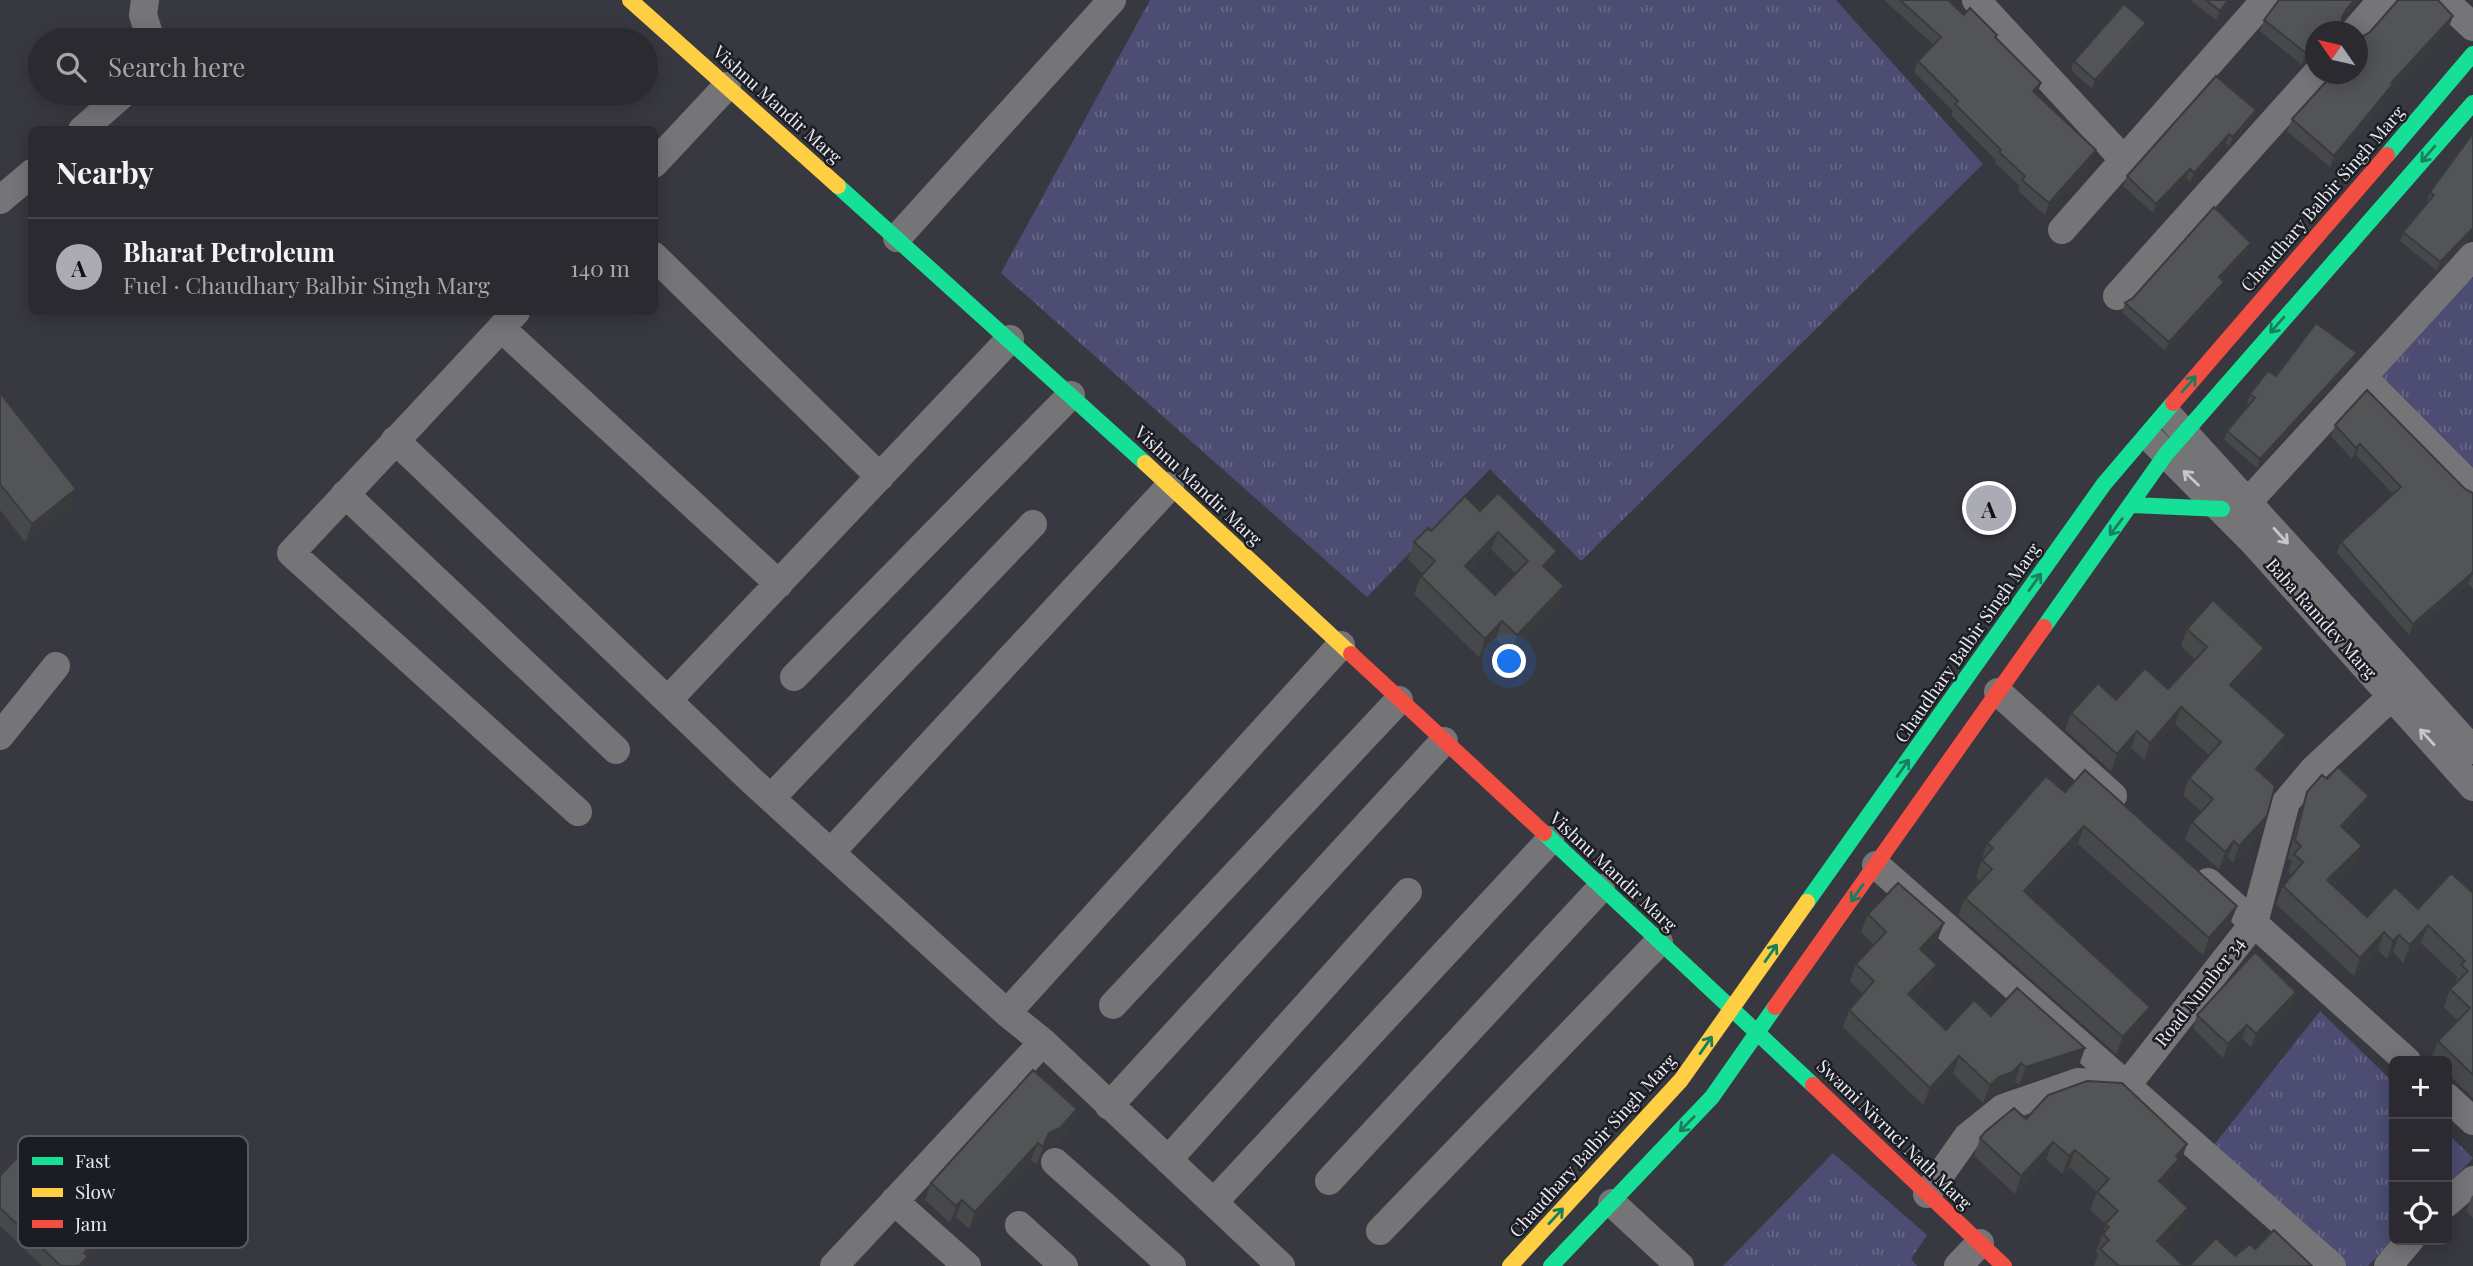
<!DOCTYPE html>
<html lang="en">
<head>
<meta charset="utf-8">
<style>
	:root { --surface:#2a2a30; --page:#36363c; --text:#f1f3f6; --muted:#a5a7ab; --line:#46464c; --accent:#aaabb4 }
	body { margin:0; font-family:"Playfair Display",serif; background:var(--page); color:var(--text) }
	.controls { position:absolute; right:21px; bottom:21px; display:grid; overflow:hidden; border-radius:10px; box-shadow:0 4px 18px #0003 }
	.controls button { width:63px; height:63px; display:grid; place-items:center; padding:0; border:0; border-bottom:2px solid var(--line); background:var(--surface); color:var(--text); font:35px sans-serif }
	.compass { position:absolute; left:2305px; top:21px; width:63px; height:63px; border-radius:50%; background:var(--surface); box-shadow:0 4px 18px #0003; rotate:304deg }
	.you { position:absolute; left:1510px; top:662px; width:24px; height:24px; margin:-18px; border:5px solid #fff; border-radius:50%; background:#1a73e8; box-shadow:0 0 0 10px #1a73e833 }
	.badge { display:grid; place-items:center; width:46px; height:46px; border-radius:50%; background:var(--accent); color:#111; font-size:23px; font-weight:700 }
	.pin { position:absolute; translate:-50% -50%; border:4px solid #fff; box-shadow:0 2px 7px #0006 }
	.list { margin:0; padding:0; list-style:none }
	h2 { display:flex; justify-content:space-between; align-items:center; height:91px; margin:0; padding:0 28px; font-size:30px }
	h2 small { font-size:23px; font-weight:400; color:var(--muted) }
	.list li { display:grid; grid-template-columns:46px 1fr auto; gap:21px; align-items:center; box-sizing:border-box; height:98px; padding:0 28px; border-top:2px solid var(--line) }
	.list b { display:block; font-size:26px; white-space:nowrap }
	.list p { margin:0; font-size:23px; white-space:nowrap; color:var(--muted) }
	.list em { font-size:23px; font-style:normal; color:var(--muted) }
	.icon { flex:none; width:38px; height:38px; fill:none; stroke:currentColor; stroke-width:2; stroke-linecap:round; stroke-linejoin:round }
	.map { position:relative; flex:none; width:2473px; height:1266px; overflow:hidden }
	.search { position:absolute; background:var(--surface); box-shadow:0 4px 18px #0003; left:28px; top:28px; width:630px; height:77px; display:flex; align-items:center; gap:18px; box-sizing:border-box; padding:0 24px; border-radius:38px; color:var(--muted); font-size:26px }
	.panel { position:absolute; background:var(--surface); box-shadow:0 4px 18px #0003; left:28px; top:126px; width:630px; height:189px; border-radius:10px }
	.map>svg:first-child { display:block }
</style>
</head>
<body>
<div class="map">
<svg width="2473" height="1266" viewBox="0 0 2473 1266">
	<defs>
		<pattern id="park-tufts" width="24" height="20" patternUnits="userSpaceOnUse" patternTransform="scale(1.75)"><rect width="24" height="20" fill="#4d4d73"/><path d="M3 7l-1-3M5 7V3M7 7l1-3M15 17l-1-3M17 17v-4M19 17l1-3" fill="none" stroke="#676787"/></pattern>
	</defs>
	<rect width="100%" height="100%" fill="#383840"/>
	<path fill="url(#park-tufts)" d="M 1150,0 L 1836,0 L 1983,164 L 1581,561 L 1490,469 L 1367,597 L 1001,273 Z
		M 2462,268 L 2473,279 L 2473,475 L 2376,377 Z
		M 2320,1011 L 2394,1083 L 2394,1239 L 2368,1266 L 2347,1266 L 2210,1150 Z
		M 2447,1133 L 2473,1158 L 2447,1186 Z
		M 1833,1153 L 1927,1235 L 1911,1259 L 1917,1266 L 1723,1266 Z"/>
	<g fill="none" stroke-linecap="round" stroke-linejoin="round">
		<path stroke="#757578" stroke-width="28" d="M 145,0 L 143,15 L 151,40
			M 1976,0 L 2124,160
			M 2444,0 L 2473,27
			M 2354,32 L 2382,0
			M 82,130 L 124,93
			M 654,164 L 727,86
			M 0,200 L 32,173
			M 2062,230 L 2265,0
			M 897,238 L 1112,0
			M 654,256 L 880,477
			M 2117,296 L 2316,74
			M 516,312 L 291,553 L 578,812
			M 501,328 L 779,584
			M 2363,377 L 2473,488
			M 2171,418 L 2473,750
			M 395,440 L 752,781 L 1007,1013 L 1043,1042 L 1281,1266
			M 2154,442 L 2254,543 L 2473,787
			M 345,494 L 616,750
			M 2248,502 L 2473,256
			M 794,677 L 1071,395
			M 1998,692 L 2113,796
			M 668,700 L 1010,339
			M 0,736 L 56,666
			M 771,798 L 1033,524
			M 831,852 L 1170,486
			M 1876,865 L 2332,1266
			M 2208,882 L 2407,1061
			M 1113,1005 L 1399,700
			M 1007,1013 L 1341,645
			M 2447,1097 L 2473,1121
			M 1109,1106 L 1444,741
			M 1168,1160 L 1408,892
			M 1055,1162 L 1172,1266
			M 1329,1181 L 1601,888
			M 1927,1194 L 1967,1137 L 2003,1108 L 2078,1082 L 2127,1085 L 2254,923 L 2286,802 L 2313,770 L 2391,697
			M 894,1201 L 967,1266
			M 1214,1202 L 1550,840
			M 1612,1203 L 1680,1266
			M 2447,1203 L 2473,1180
			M 1019,1225 L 1064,1266
			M 1380,1231 L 1659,942
			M 834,1266 L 1043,1042
			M 1958,1266 L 1980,1243
			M 2388,1266 L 2410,1240"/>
		<path stroke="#16e098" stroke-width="16" d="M 2387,155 L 2473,54
			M 838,186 L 1145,463
			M 2132,505 L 2222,509
			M 2044,627 L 2166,454 L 2473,103
			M 1544,833 L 1813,1085
			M 1807,902 L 2104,484 L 2173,403
			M 1551,1266 L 1712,1097 L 1775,1007"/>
		<path stroke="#ffcf43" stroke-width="16" d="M 630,0 L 838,186
			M 1145,463 L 1351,654
			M 1510,1266 L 1681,1080 L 1807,902"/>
		<path stroke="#f24e42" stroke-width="16" d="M 2173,403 L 2387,155
			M 1351,654 L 1544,833
			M 1775,1007 L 2044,627
			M 1813,1085 L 2004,1266"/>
	</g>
	<path fill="#47484a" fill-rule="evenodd" d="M 1884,0 L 1948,0 L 1964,15 L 1997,35 L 1996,38 L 2041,83 L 2036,95 L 2092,161 L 2045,215 L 2018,191 L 2020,186 L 1995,163 L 1996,160 L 1951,115 L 1953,111 L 1914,72 L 1918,61 L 1934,45 Z
		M 2190,0 L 2232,0 L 2216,20 Z
		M 2264,20 L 2315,32 L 2315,58 L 2310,59 L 2302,65 L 2260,31 Z
		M 2146,23 L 2143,32 L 2092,89 L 2071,70 L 2074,61 Z
		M 2449,27 L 2392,89 L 2389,96 L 2330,167 L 2287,131 L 2292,119 Z
		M 2256,110 L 2253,119 L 2229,146 L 2226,143 L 2190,182 L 2186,178 L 2153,213 L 2123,186 L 2127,176 Z
		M 2459,151 L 2467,241 L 2437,271 L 2400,241 L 2403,232 L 2428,202 L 2427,201 L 2430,192 Z
		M 2248,252 L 2221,279 L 2221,291 L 2165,351 L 2122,312 L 2125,303 Z
		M 2353,362 L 2257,468 L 2224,440 L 2227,431 L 2249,405 L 2247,403 L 2250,394 L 2276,376 Z
		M 0,393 L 76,489 L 70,506 L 25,542 L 0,510 Z
		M 2335,425 L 2473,493 L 2473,589 L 2468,584 L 2409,635 L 2337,553 L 2341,542 L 2393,494 L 2356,455 L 2352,459 L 2331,436 Z
		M 1480,511 L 1551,569 L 1549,571 L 1564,586 L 1558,604 L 1510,653 L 1496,639 L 1479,657 L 1414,594 L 1421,576 L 1423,574 L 1408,559 L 1414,542 L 1431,531 ZM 1491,549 L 1516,574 L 1495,595 L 1470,571 Z
		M 2187,629 L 2258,665 L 2235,689 L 2286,735 L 2280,752 L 2261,773 L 2261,833 L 2233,863 L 2228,858 L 2219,869 L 2185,839 L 2192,822 L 2201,811 L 2183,795 L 2189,778 L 2209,755 L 2175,724 L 2144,760 L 2131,748 L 2111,771 L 2065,730 L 2071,713 L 2116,700 L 2168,689 L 2195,659 L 2181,646 Z
		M 2065,792 L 2237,906 L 2230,924 L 2203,955 L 2078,844 L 2029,896 L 2150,1007 L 2143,1024 L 2116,1054 L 1958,915 L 1965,898 L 1980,881 L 1976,877 L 1987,843 Z
		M 2307,792 L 2362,813 L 2346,831 L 2362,846 L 2355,863 L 2333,886 L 2367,917 L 2418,909 L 2473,893 L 2473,1098 L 2447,1073 L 2447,1061 L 2434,1061 L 2431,1058 L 2438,1041 L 2458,1021 L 2444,1007 L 2450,989 L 2456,984 L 2455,982 L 2457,977 L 2421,943 L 2403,963 L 2393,952 L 2387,959 L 2378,950 L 2354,976 L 2276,904 L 2283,886 L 2292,875 L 2288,871 L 2292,861 L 2288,858 L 2301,810 Z
		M 1868,914 L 1944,923 L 1937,941 L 1925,954 L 1937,965 L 1930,982 L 1914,1000 L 1946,1030 L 1991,1016 L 2085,1048 L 2079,1065 L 2019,1085 L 2015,1081 L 2007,1089 L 1993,1095 L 1983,1103 L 1953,1074 L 1923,1105 L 1843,1027 L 1849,1010 L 1863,994 L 1850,981 L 1856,964 L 1874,945 L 1861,932 Z
		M 2296,992 L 2292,1006 L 2251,1047 L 2242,1038 L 2223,1058 L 2193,1028 L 2197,1015 Z
		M 2026,1119 L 2181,1161 L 2177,1165 L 2173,1176 L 2164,1186 L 2188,1208 L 2181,1226 L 2163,1246 L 2184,1266 L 2094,1266 L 2098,1254 L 2096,1252 L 2106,1224 L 2090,1210 L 2097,1192 L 2069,1167 L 2062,1174 L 2046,1159 L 2015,1194 L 1974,1156 L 1980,1138 Z
		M 1071,1127 L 1054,1146 L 1043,1151 L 1036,1165 L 1031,1160 L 969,1229 L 956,1217 L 950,1223 L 925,1200 L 931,1183 Z
		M 0,1176 L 108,1227 L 104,1240 L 88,1257 L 84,1266 L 42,1266 L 0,1226 Z
		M 2473,1195 L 2473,1218 L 2466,1211 L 2471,1198 Z"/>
	<path fill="#3a3b3c" d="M 2228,0 L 2232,0 L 2216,20 L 2220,11 Z
		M 2354,0 L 2360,0 L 2341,21 L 2342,17 L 2346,10 Z
		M 2453,16 L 2449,27 L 2392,89 L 2389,96 L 2330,167 L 2334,156 L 2391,83 Z
		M 2146,23 L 2143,32 L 2092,89 L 2095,80 Z
		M 2314,47 L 2315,47 L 2315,58 L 2310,59 L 2302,65 L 2306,53 Z
		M 2041,83 L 2037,94 L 2029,103 L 2033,91 Z
		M 2256,110 L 2253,119 L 2229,146 L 2233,137 Z
		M 2229,134 L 2226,143 L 2190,182 L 2194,173 Z
		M 2096,150 L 2092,161 L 2045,215 L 2049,203 Z
		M 2190,169 L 2186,178 L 2153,213 L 2156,204 Z
		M 2473,228 L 2473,233 L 2467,241 L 2437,271 L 2440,262 Z
		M 2251,243 L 2248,252 L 2215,286 L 2219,277 Z
		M 2224,282 L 2221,291 L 2165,351 L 2169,342 Z
		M 2357,353 L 2353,362 L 2257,468 L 2260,459 Z
		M 2360,444 L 2356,455 L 2352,459 L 2356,448 Z
		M 76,489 L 70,506 L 25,542 L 32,524 Z
		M 1498,532 L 1491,549 L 1459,583 L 1465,566 Z
		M 1557,551 L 1551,569 L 1537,583 L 1543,566 Z
		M 2472,573 L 2468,584 L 2409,635 L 2413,624 Z
		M 1564,586 L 1558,604 L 1510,653 L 1517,635 Z
		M 1502,621 L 1496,639 L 1479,657 L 1485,639 Z
		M 2264,648 L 2258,665 L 2224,702 L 2230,685 Z
		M 2181,707 L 2175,724 L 2144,760 L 2150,743 Z
		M 2137,731 L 2131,748 L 2111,771 L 2117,754 Z
		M 2286,735 L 2280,752 L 2250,786 L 2256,769 Z
		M 2369,796 L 2362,813 L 2334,843 L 2341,826 Z
		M 2267,816 L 2261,833 L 2233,863 L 2239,846 Z
		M 2084,826 L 2078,844 L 2017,908 L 2024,891 Z
		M 2234,841 L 2228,858 L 2219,869 L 2225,852 Z
		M 2362,846 L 2355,863 L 2320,898 L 2327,880 Z
		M 2237,906 L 2230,924 L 2203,955 L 2209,938 Z
		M 1944,923 L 1937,941 L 1914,967 L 1920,949 Z
		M 2428,925 L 2421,943 L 2403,963 L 2410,945 Z
		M 2384,932 L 2378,950 L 2354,976 L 2360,958 Z
		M 2399,935 L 2393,952 L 2387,959 L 2393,941 Z
		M 1937,965 L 1930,982 L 1902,1012 L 1908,994 Z
		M 2296,992 L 2292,1006 L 2251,1047 L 2256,1034 Z
		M 2150,1007 L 2143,1024 L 2116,1054 L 2123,1037 Z
		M 2247,1025 L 2242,1038 L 2223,1058 L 2228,1044 Z
		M 2085,1048 L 2079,1065 L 2019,1085 L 2026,1067 Z
		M 1959,1056 L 1953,1074 L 1923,1105 L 1930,1088 Z
		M 2021,1063 L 2015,1081 L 2007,1089 L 1993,1095 L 1983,1103 L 1990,1085 Z
		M 1077,1109 L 1071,1127 L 1054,1146 L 1043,1151 L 1036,1165 L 1049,1133 Z
		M 2053,1142 L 2046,1159 L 2015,1194 L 2021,1176 Z
		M 1038,1143 L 1031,1160 L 969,1229 L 975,1212 Z
		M 2187,1144 L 2181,1161 L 2177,1165 L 2173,1176 L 2152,1199 L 2159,1181 L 2176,1156 Z
		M 2075,1150 L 2069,1167 L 2062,1174 L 2069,1156 Z
		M 962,1200 L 956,1217 L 950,1223 L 956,1206 Z
		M 2188,1208 L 2181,1226 L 2151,1259 L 2157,1241 Z
		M 108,1227 L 104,1240 L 88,1257 L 84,1266 L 79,1266 L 84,1253 Z"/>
	<path fill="#535456" stroke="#3a3b3c" stroke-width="2" fill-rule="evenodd" d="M 1900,0 L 1948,0 L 1964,15 L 1970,8 L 1997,35 L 1995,37 L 2041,83 L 2033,91 L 2096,150 L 2049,203 L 2022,180 L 2025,176 L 1999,152 L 2001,150 L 1955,104 L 1958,101 L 1918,61 L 1941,37 Z
		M 2206,0 L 2228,0 L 2220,11 Z
		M 2279,0 L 2354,0 L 2346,10 L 2342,17 L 2342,25 L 2346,32 L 2315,32 L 2315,47 L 2306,53 L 2264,20 Z
		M 2398,0 L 2438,0 L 2453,16 L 2391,83 L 2393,84 L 2334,156 L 2292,119 L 2333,74 L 2357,74 L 2357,37 L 2363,36 L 2370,32 Z
		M 2124,4 L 2146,23 L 2095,80 L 2074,61 Z
		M 2216,76 L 2256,110 L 2233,137 L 2229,134 L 2194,173 L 2190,169 L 2156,204 L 2127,176 Z
		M 2473,133 L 2473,228 L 2440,262 L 2403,232 L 2434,195 L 2430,192 Z
		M 2214,207 L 2251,243 L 2219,277 L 2224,282 L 2169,342 L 2125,303 L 2133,298 Z
		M 2316,323 L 2357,353 L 2260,459 L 2227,431 L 2255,398 L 2250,394 L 2268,371 L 2276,376 Z
		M 2367,390 L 2465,489 L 2473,493 L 2473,574 L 2472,573 L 2413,624 L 2341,542 L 2401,487 L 2360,444 L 2356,448 L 2335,425 Z
		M 0,393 L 76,489 L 32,524 L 0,484 Z
		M 1498,493 L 1557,551 L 1543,566 L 1564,586 L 1517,635 L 1502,621 L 1485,639 L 1421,576 L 1435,561 L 1414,542 L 1428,528 L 1431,531 L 1465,496 L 1480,511 ZM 1498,532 L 1528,561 L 1495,595 L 1465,566 Z
		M 2213,600 L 2264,648 L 2230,685 L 2286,735 L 2256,769 L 2275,786 L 2267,816 L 2239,846 L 2234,841 L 2225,852 L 2192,822 L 2213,799 L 2189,778 L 2221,742 L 2181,707 L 2150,743 L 2137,731 L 2117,754 L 2071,713 L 2098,683 L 2116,700 L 2145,668 L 2168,689 L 2207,647 L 2187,629 Z
		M 2338,767 L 2369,796 L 2341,826 L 2362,846 L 2327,880 L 2367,917 L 2395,887 L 2418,909 L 2451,873 L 2473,893 L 2473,1075 L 2438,1041 L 2470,1008 L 2450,989 L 2468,971 L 2461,965 L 2465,961 L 2428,925 L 2410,945 L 2399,935 L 2393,941 L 2384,932 L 2360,958 L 2283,886 L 2303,862 L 2294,854 L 2301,846 L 2295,840 L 2307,792 L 2322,775 L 2327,779 Z
		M 2085,770 L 2237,906 L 2209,938 L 2084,826 L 2024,891 L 2150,1007 L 2123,1037 L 1965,898 L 1992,869 L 1982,860 L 1993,848 L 1987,843 L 2046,776 L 2065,792 Z
		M 1898,883 L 1944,923 L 1920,949 L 1937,965 L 1908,994 L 1946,1030 L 1974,1000 L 1991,1016 L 2017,988 L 2085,1048 L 2026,1067 L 2021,1063 L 2013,1072 L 1999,1077 L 1990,1085 L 1959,1056 L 1930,1088 L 1849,1010 L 1874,981 L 1856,964 L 1886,932 L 1868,914 Z
		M 2255,952 L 2296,992 L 2256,1034 L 2247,1025 L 2228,1044 L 2197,1015 Z
		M 1033,1070 L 1077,1109 L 1060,1128 L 1049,1133 L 1043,1147 L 1038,1143 L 975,1212 L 962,1200 L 956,1206 L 931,1183 Z
		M 2087,1081 L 2122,1083 L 2187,1144 L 2176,1156 L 2179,1159 L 2159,1181 L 2188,1208 L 2157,1241 L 2184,1266 L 2119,1266 L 2100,1249 L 2109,1240 L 2103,1234 L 2109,1227 L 2105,1224 L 2118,1211 L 2097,1192 L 2109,1179 L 2075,1150 L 2069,1156 L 2053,1142 L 2021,1176 L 1980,1138 L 1986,1131 L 2014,1108 L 2026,1119 L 2048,1095 Z
		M 25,1149 L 108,1227 L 84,1253 L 88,1256 L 79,1266 L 61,1266 L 0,1208 L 0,1176 Z
		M 2274,1230 L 2312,1266 L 2189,1266 L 2216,1238 L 2235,1256 L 2250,1244 L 2255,1249 Z"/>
	<defs><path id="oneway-shaft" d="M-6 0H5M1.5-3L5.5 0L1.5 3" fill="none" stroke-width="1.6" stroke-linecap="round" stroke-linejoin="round" transform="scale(1.75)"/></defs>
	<g stroke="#197e5e">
		<use href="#oneway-shaft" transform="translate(2428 154) rotate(131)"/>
		<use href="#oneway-shaft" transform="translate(2277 325) rotate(131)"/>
		<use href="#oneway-shaft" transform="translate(2189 384) rotate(-49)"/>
		<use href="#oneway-shaft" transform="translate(2116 527) rotate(127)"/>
		<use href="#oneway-shaft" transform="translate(2035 582) rotate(-55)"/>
		<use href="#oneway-shaft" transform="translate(1903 768) rotate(-55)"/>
		<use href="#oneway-shaft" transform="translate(1857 893) rotate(125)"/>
		<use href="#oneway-shaft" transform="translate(1771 953) rotate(-55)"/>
		<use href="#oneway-shaft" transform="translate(1706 1045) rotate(-55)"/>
		<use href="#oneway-shaft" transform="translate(1687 1124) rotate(134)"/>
		<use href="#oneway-shaft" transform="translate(1556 1216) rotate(-47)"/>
	</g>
	<g stroke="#c6c6ce">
		<use href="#oneway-shaft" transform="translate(2191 478) rotate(-136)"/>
		<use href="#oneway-shaft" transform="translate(2281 536) rotate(48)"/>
		<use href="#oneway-shaft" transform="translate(2427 737) rotate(-133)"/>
	</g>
	<g text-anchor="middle" stroke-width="5" stroke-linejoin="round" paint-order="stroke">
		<g font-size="18" fill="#e8e9f3" stroke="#1c1d23">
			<text transform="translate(777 105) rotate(42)" y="6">Vishnu Mandir Marg</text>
			<text transform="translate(2323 199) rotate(-49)" y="6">Chaudhary Balbir Singh Marg</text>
			<text transform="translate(1198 486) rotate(43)" y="6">Vishnu Mandir Marg</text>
			<text transform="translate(2321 619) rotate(48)" y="6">Baba Ramdev Marg</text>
			<text transform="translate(1968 643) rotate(-55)" y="6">Chaudhary Balbir Singh Marg</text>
			<text transform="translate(1613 872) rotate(43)" y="6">Vishnu Mandir Marg</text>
			<text transform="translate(2200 992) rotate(-52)" y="6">Road Number 34</text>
			<text transform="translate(1894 1135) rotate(44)" y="6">Swami Nivruci Nath Marg</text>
			<text transform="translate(1593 1146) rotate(-48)" y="6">Chaudhary Balbir Singh Marg</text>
		</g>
	</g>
	<rect x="18" y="1136" width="230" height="112" rx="10" fill="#1c1d23" stroke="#595a61" stroke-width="2"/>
	<rect x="32" y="1157" width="31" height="8" fill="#16e098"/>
	<rect x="32" y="1188" width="31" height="9" fill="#ffcf43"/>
	<rect x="32" y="1220" width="31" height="8" fill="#f24e42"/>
	<g font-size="19" fill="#e8e9f3">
		<text x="75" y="1168">Fast</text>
		<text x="75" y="1199">Slow</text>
		<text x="75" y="1231">Jam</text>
	</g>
</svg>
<div class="controls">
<button>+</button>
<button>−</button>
<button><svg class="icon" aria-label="locate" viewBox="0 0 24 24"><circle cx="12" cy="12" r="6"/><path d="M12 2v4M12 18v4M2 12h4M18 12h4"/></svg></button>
</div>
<svg class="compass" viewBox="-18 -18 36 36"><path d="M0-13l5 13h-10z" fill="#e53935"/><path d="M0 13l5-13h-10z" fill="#a5a7ab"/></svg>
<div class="you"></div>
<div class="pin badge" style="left:1989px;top:508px">A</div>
<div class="search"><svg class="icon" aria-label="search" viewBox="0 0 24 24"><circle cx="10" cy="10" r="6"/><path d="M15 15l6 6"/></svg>Search here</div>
<section class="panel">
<h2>Nearby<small></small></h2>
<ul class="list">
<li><span class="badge">A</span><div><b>Bharat Petroleum</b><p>Fuel · Chaudhary Balbir Singh Marg</p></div><em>140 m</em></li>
</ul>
</section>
</div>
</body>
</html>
